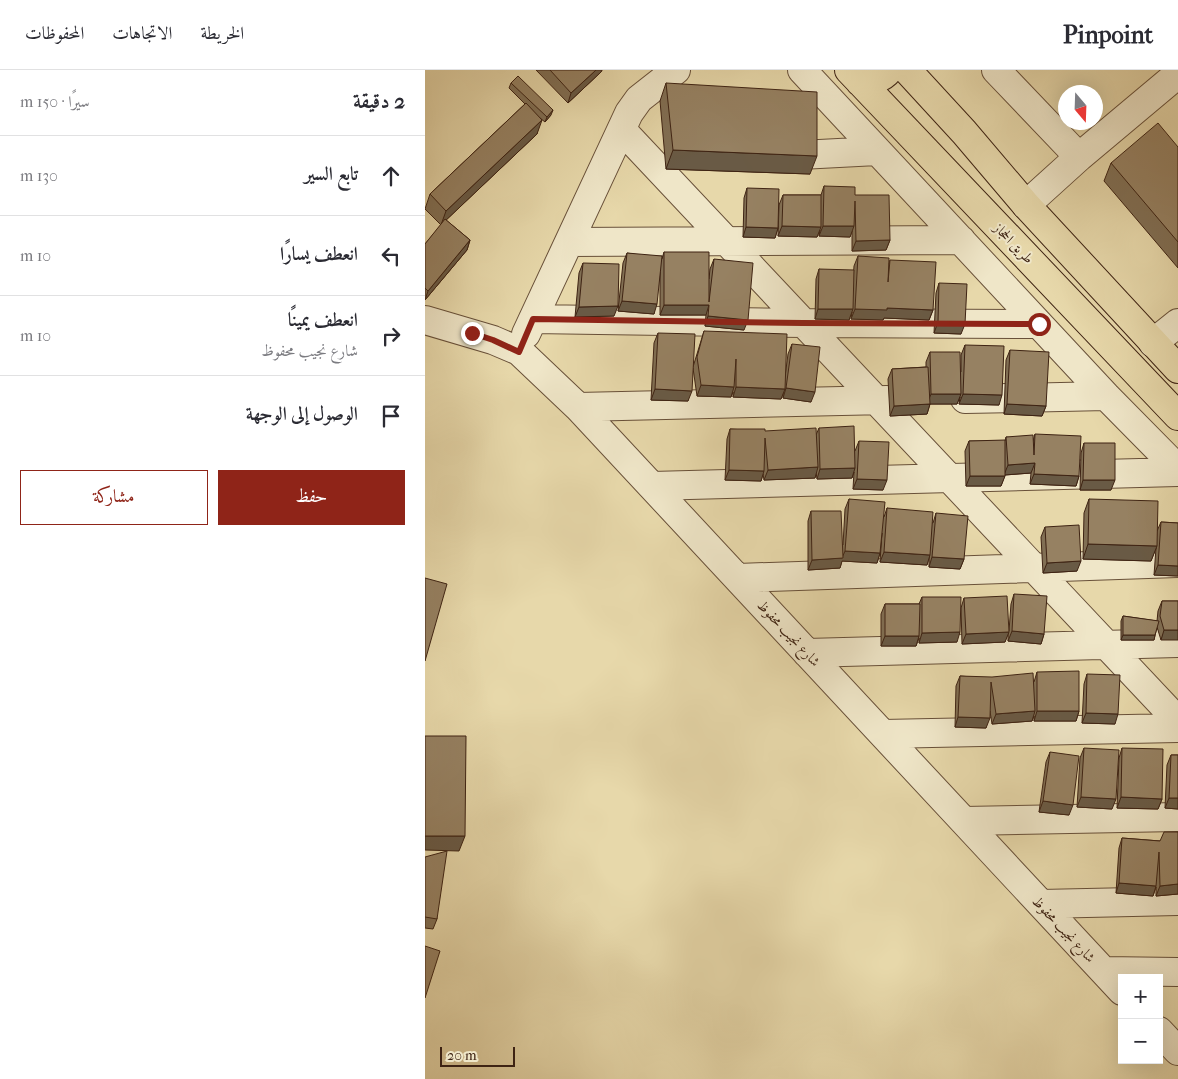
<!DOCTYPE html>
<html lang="ar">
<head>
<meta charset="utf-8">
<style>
	:root { --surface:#fff; --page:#f7f7f7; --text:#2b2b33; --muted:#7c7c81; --line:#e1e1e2; --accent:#8f2418 }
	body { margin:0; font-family:"IM FELL French Canon",Amiri,serif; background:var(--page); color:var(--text); direction:rtl }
	.controls { position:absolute; right:15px; bottom:15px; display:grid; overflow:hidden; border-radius:0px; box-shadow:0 5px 20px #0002 }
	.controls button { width:45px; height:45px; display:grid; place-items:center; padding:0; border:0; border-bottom:1px solid var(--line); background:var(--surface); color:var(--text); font:25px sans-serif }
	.compass { position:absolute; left:633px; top:15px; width:45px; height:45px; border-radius:50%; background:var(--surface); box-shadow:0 5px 20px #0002; rotate:161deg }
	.scale { position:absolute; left:15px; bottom:12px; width:75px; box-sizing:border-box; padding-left:5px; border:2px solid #3e2313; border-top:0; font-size:14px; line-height:18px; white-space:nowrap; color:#3e2313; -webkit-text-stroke:4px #efe6c8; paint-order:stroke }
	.stop { position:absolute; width:15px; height:15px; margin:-11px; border:4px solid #8f2418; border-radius:50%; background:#fff }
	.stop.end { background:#8f2418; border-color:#fff; box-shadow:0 1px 5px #0008 }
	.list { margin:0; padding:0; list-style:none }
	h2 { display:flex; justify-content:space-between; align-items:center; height:65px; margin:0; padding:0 20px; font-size:21px }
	h2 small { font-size:16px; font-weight:400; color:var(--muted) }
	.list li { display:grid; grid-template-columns:32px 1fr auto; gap:15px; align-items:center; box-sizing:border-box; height:80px; padding:0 20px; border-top:1px solid var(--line) }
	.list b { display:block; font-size:19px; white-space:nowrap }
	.list p { margin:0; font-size:16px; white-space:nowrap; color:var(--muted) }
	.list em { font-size:16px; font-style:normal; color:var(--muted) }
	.actions { display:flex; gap:10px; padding:15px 20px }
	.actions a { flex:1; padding:11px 0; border:1px solid var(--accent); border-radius:0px; text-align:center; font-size:18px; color:var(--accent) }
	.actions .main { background:var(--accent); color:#fff }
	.icon { flex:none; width:28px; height:28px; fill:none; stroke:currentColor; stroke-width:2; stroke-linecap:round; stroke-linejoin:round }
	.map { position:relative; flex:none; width:753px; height:1009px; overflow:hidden; direction:ltr }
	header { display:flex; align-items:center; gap:30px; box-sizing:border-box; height:70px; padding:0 25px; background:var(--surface); border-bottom:1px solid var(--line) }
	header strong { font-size:24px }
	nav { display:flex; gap:28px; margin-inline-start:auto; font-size:18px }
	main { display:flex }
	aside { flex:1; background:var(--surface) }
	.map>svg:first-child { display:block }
</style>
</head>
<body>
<header>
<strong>Pinpoint</strong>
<nav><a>الخريطة</a><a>الاتجاهات</a><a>المحفوظات</a></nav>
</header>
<main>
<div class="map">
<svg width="753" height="1009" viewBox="0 0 753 1009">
	<rect width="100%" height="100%" fill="#e7d8aa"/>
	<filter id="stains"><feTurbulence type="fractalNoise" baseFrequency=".004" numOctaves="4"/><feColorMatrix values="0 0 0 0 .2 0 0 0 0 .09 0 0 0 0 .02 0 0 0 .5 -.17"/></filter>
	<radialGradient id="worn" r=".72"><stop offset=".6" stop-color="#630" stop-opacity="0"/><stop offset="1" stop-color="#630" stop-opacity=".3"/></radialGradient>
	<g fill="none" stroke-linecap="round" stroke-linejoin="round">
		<defs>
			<path id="minor" d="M 377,0 L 681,326 L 753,399
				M 571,0 L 654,87
				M 197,60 L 753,651
				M 356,86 L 452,81
				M 601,135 L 654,87 L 753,4
				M 144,172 L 536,170
				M 108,249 L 379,253 L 614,254
				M 0,250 L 68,270 L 94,281 L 153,337 L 697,921
				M 101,264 L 204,43 L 214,29 L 251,0
				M 728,273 L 753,253
				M 540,329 L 681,326
				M 153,337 L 462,330
				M 227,416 L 753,402
				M 313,508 L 753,493
				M 382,583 L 753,573
				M 458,664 L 753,658
				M 539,751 L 753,747
				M 616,834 L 753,831
				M 679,901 L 753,902
				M 734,961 L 753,981"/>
			<path id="major" d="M 424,0 L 753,346
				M 482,0 L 539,62 L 601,135 L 753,299
				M 435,12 C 446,11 457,9 464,0"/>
		</defs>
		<use href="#minor" stroke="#685039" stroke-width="30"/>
		<use href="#major" stroke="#3e2313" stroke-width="30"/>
		<use href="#minor" stroke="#efe6c8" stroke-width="28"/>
		<use href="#major" stroke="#e7d8aa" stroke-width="28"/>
	</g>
	<path fill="#816f54" stroke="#3e2313" d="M 111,0 L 177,0 L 176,2 L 143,33 Z
		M 86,13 L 126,45 L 120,52 L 115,48 L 112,64 L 21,150 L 45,170 L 42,180 L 0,230 L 0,174 L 16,155 L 0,139 L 5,124 L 100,34 L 84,18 Z
		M 241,13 L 385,104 L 241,99 L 235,31 Z
		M 753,77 L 753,198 L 679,111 L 686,93 Z
		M 399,116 L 430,125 L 465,170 L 461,180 L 427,181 L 427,161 L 425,167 L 394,166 L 395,160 L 392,167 L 353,166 L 354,135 L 358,125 L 396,125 Z
		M 322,118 L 353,158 L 350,168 L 318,167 L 319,128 Z
		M 239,182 L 284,209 L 285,199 L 289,189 L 319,260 L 280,256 L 281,245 L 235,245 L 235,202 L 229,244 L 193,241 L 198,193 L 202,183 L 237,189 Z
		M 433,186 L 464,194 L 465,190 L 508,240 L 504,250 L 459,248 L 458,250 L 426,249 L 427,242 L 424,250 L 390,249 L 391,209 L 394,199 L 428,210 L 429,196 Z
		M 158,193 L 189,246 L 150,247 L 154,203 Z
		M 514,213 L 536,264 L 509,263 L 511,223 Z
		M 279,261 L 360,307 L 363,284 L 367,274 L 386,332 L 358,328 L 358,323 L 356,329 L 308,327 L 308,322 L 306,327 L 272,326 L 268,298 L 263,331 L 226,330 L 229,273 L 233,263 L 268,297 Z
		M 540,275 L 574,335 L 534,334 L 535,327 L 532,334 L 505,334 L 502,344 L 465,346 L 463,309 L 467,299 L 501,297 L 501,292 L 505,282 L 536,302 L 536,285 Z
		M 585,280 L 621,336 L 617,346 L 579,344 L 581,290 Z
		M 394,358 L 430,381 L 434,371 L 458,420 L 428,419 L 429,402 L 427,408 L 392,409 L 391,402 L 390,408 L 339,410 L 338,404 L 336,411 L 300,410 L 302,369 L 305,359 L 391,365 Z
		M 610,364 L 654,406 L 651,416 L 605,414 L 606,403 L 580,405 L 576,416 L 541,416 L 540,381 L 544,371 L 580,371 L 581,367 L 608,371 Z
		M 659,373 L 686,420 L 655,420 L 656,383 Z
		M 424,429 L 459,447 L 462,438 L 508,453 L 511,443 L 539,489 L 535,499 L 504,497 L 504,487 L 502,495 L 455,492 L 457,463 L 455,483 L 452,493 L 417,491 L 415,498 L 383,500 L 383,451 L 386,441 L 418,475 L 420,439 Z
		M 664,429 L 732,461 L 736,452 L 753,453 L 753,506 L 729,505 L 731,478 L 726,491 L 658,489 L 659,443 Z
		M 620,457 L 652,501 L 618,503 L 616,467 Z
		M 589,524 L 619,564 L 616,574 L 583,571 L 583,563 L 580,572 L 537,574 L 536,538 L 539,528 L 584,561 L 586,534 Z
		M 497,527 L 532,572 L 494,573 L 494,568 L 491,576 L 456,576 L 456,544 L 460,534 L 494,534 Z
		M 737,531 L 753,531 L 736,570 L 732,557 L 729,570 L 696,570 L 696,551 L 698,546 L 732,551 L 733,541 Z
		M 612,602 L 654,641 L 651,651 L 609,651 L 609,646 L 607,651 L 567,654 L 565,641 L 561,658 L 530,657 L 531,616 L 535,606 L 609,612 Z
		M 662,604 L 690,654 L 657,653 L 659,614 Z
		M 659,678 L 687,739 L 652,737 L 655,688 Z
		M 697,678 L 737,729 L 733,739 L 692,738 L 694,688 Z
		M 625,682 L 644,745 L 614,742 L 621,692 Z
		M 746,685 L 753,685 L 753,739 L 740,738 L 742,695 Z
		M 697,768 L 735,771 L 753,824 L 731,826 L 731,817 L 728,826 L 691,823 L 694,778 Z
		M 0,787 L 12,849 L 8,859 L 0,858 Z"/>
	<path fill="#695a45" stroke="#3e2313" d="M 171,0 L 177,0 L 176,2 L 143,33 L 146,23 Z
		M 128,40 L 126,45 L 120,52 L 122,47 Z
		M 117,50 L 112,64 L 16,155 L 21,141 Z
		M 248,80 L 392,86 L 385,104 L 241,99 Z
		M 357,156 L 396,157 L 392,167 L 353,166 Z
		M 398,156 L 429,156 L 425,167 L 394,166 Z
		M 321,157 L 353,158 L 350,168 L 318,167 Z
		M 45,170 L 42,180 L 0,230 L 3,221 Z
		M 465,170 L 461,180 L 427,181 L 431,171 Z
		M 197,231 L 232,234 L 229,244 L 193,241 Z
		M 239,235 L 284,235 L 281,245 L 235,245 Z
		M 193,236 L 189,246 L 150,247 L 154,237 Z
		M 462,238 L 508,240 L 504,250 L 459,248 L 458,250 L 426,249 L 430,239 Z
		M 393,239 L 428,239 L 424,250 L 390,249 Z
		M 283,246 L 323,250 L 319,260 L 280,256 Z
		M 513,252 L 540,254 L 536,264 L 509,263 Z
		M 276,315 L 309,317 L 306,327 L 272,326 Z
		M 311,317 L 360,319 L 356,329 L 308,327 Z
		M 361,318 L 390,322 L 386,332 L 358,328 Z
		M 230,319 L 267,321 L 263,331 L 226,330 Z
		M 506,324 L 536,324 L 532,334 L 502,334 Z
		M 538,324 L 577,325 L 574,335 L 534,334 Z
		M 505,334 L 502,344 L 465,346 L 469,336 Z
		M 582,334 L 621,336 L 617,346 L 579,344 Z
		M 610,393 L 606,403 L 579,405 L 583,395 Z
		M 393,397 L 390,408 L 339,410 L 343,400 Z
		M 430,398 L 427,408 L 392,409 L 395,399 Z
		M 304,400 L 339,401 L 336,411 L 300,410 Z
		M 609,404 L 654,406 L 651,416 L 605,414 Z
		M 545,406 L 580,406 L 576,416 L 541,416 Z
		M 432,409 L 462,410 L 458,420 L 428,419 Z
		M 658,410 L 690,410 L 686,420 L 655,420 Z
		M 663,474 L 732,476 L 726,491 L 658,489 Z
		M 420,481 L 455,483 L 452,493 L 417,491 L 415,498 L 383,500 L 387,490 L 417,488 Z
		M 459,482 L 505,485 L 502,495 L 455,492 Z
		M 507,487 L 539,489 L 535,499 L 504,497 Z
		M 656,491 L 652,501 L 618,503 L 622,493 Z
		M 733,495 L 753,496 L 753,506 L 729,505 Z
		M 739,560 L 753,560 L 753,570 L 736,570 Z
		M 587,561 L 619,564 L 616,574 L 583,571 Z
		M 535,562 L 532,572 L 494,573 L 497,563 Z
		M 584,562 L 580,572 L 537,574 L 541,564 Z
		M 698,565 L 730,565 L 729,570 L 696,570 Z
		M 460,566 L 494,566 L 491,576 L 456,576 Z
		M 610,641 L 607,651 L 567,654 L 571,644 Z
		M 612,641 L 654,641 L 651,651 L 609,651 Z
		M 661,643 L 693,644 L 690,654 L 657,653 Z
		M 533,647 L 565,648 L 561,658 L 530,657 Z
		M 656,727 L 691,729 L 687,739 L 652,737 Z
		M 696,727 L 737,729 L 733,739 L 692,738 Z
		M 744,728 L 753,728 L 753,739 L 740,738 Z
		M 618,731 L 648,735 L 644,745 L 614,742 Z
		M 0,766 L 40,766 L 34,781 L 0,780 Z
		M 694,813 L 731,816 L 728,826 L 691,823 Z
		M 753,814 L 753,824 L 731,826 L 735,816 Z"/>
	<path fill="#968162" stroke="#3e2313" d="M 125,0 L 171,0 L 146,23 Z
		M 93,6 L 128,40 L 122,47 L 86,13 Z
		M 241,13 L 392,22 L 392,86 L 248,80 Z
		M 101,33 L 117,50 L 21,141 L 5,124 Z
		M 733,53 L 753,77 L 753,172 L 686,93 Z
		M 399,116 L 430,117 L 430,125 L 464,125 L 465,170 L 431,171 L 430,131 L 429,156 L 398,156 Z
		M 322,118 L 354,119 L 353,158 L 321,157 Z
		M 358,125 L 396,125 L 396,157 L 357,156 Z
		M 20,149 L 45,170 L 3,221 L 0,218 L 0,174 Z
		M 239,182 L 284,182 L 284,232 L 289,189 L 328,193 L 323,250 L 283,246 L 284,235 L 239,235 Z
		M 202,183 L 237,186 L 232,234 L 197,231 Z
		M 433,186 L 464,188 L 463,212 L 465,190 L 511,192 L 508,240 L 462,238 L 462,240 L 430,239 Z
		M 158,193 L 194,194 L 193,236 L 154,237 Z
		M 394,199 L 429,200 L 428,239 L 393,239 Z
		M 514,213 L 542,214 L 540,254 L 513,252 Z
		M 279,261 L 362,264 L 360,319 L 311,317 L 311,289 L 309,317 L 276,315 L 272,287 Z
		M 233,263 L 270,264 L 267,321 L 230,319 Z
		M 367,274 L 395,277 L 390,322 L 361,318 Z
		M 540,275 L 579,276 L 577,325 L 538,324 Z
		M 585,280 L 624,282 L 621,336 L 582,334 Z
		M 505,282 L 535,282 L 536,324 L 506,324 Z
		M 503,297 L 505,334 L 469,336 L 467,299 Z
		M 429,356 L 430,398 L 395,399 L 394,358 Z
		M 391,358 L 393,397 L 343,400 L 340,368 L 339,401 L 304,400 L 305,359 L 340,359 L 340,361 Z
		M 610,364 L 656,366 L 654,406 L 609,404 L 610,393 L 583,395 L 581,367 L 608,365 L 609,385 Z
		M 580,370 L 580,406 L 545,406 L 544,371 Z
		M 434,371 L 464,372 L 462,410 L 432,409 Z
		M 659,373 L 690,373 L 690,410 L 658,410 Z
		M 424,429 L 460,432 L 455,483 L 420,481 Z
		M 664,429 L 733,431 L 732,476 L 663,474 Z
		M 462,438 L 508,442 L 505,485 L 459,482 Z
		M 386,441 L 416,441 L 418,488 L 387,490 Z
		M 511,443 L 543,446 L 539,489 L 507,487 Z
		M 736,452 L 753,453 L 753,496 L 733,495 Z
		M 654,455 L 656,491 L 622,493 L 620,457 Z
		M 0,508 L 22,514 L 0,591 Z
		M 589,524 L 622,526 L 619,564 L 587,561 Z
		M 582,526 L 584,562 L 541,564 L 539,528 Z
		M 497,527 L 536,527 L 535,562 L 497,563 Z
		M 737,531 L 753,531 L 753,560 L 739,560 L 735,546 Z
		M 460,534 L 495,534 L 494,566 L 460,566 Z
		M 698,546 L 734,551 L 730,565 L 698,565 Z
		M 654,601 L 654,641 L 612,641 L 612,602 Z
		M 608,603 L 610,641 L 571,644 L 566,612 L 565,648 L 533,647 L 535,606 L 567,607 Z
		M 662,604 L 695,605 L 693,644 L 661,643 Z
		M 0,666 L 41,666 L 40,766 L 0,766 Z
		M 659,678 L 694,680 L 691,729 L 656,727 Z
		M 697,678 L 738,679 L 737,729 L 696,727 Z
		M 625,682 L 654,686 L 648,735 L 618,731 Z
		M 746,685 L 753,685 L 753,728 L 744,728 Z
		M 739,762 L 753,762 L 753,814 L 735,816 L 734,782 L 731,816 L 694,813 L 697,768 L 735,771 Z
		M 22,781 L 12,849 L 0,847 L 0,787 Z
		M 0,876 L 15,881 L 0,928 Z"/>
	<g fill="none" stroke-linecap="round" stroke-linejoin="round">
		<path stroke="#8f2418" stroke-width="6" d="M 47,263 L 68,270 L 94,282 L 108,249 L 378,253 L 614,254"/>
	</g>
	<g text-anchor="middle" stroke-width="4" stroke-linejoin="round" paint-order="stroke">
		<g font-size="14" fill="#3e2313" stroke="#efe6c8">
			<text transform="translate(589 173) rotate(46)" y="5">طريق الحجاز</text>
			<text transform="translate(364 563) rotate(47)" y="5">شارع نجيب محفوظ</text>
			<text transform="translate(639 859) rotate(47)" y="5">شارع نجيب محفوظ</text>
		</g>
	</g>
	<rect width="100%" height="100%" filter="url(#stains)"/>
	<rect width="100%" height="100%" fill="url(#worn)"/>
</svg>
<div class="controls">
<button>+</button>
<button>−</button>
</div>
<svg class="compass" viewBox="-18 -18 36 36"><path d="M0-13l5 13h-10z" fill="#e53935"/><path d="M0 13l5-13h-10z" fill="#7c7c81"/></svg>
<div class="scale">20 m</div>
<div class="stop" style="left:614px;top:254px"></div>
<div class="stop end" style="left:47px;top:263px"></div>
</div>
<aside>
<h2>2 دقيقة<small>سيرًا · 150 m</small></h2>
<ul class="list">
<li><svg class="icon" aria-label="ahead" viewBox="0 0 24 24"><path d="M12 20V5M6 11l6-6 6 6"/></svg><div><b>تابع السير</b></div><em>130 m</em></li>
<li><svg class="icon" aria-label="left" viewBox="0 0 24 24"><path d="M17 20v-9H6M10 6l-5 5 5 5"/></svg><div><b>انعطف يسارًا</b></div><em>10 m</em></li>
<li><svg class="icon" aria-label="right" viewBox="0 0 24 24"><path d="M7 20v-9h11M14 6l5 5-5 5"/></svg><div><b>انعطف يمينًا</b><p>شارع نجيب محفوظ</p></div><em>10 m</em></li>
<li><svg class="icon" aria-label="arrive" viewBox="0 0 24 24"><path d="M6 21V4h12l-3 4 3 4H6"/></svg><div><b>الوصول إلى الوجهة</b></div></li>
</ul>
<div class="actions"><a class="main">حفظ</a><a>مشاركة</a></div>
</aside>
</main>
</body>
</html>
